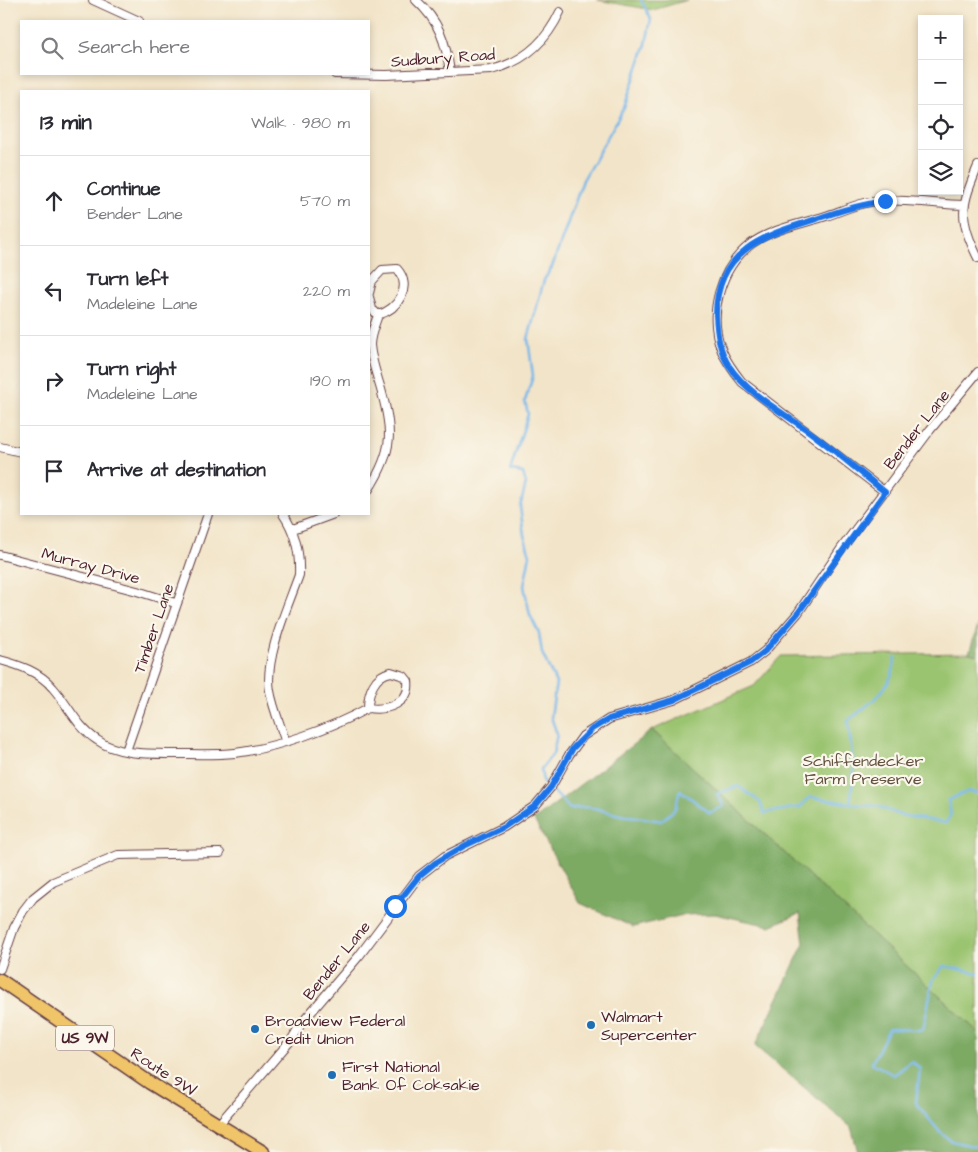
<!DOCTYPE html>
<html lang="en">
<head>
<meta charset="utf-8">
<style>
	:root { --surface:#fff; --page:#f2f2f3; --text:#2b2b33; --muted:#7c7c81; --line:#e1e1e2 }
	body { margin:0; font-family:"Architects Daughter",sans-serif; background:var(--page); color:var(--text) }
	.controls { position:absolute; right:15px; top:15px; display:grid; overflow:hidden; border-radius:0px; box-shadow:0 2px 8px #0003 }
	.controls button { width:45px; height:45px; display:grid; place-items:center; padding:0; border:0; border-bottom:1px solid var(--line); background:var(--surface); color:var(--text); font:25px sans-serif }
	.stop { position:absolute; width:15px; height:15px; margin:-11px; border:4px solid #1a73e8; border-radius:50%; background:#fff }
	.stop.end { background:#1a73e8; border-color:#fff; box-shadow:0 1px 5px #0008 }
	.list { margin:0; padding:0; list-style:none }
	h2 { display:flex; justify-content:space-between; align-items:center; height:65px; margin:0; padding:0 20px; font-size:21px }
	h2 small { font-size:16px; font-weight:400; color:var(--muted) }
	.list li { display:grid; grid-template-columns:32px 1fr auto; gap:15px; align-items:center; box-sizing:border-box; height:90px; padding:0 20px; border-top:1px solid var(--line) }
	.list b { display:block; font-size:19px; white-space:nowrap }
	.list p { margin:0; font-size:16px; white-space:nowrap; color:var(--muted) }
	.list em { font-size:16px; font-style:normal; color:var(--muted) }
	.icon { flex:none; width:28px; height:28px; fill:none; stroke:currentColor; stroke-width:2; stroke-linecap:round; stroke-linejoin:round }
	.map { position:relative; flex:none; width:978px; height:1152px; overflow:hidden }
	.search { position:absolute; background:var(--surface); box-shadow:0 2px 8px #0003; left:20px; top:20px; width:350px; height:55px; display:flex; align-items:center; gap:12px; box-sizing:border-box; padding:0 18px; border-radius:0px; color:var(--muted); font-size:19px }
	.panel { position:absolute; background:var(--surface); box-shadow:0 2px 8px #0003; left:20px; top:90px; width:350px; height:425px; border-radius:0px }
	.map>svg:first-child { display:block }
</style>
</head>
<body>
<div class="map">
<svg width="978" height="1152" viewBox="0 0 978 1152">
	<rect width="100%" height="100%" fill="#fbf7ec"/>
	<filter id="ink" filterUnits="userSpaceOnUse"><feTurbulence type="fractalNoise" baseFrequency=".02" numOctaves="2"/><feDisplacementMap in="SourceGraphic" scale="10" xChannelSelector="R" yChannelSelector="G"/><feConvolveMatrix kernelMatrix="1 2 1 2 8 2 1 2 1" color-interpolation-filters="sRGB"/></filter>
	<filter id="wash" filterUnits="userSpaceOnUse"><feTurbulence type="fractalNoise" baseFrequency=".0096" numOctaves="4" result="noise"/><feDisplacementMap in="SourceGraphic" scale="20" xChannelSelector="R" yChannelSelector="G"/><feGaussianBlur stdDeviation="1.12" result="paint"/><feColorMatrix in="noise" values="0 0 0 0 0 0 0 0 0 0 0 0 0 0 0 0 0 1.4 0 .05"/><feComposite in="paint" operator="in"/></filter>
	<g filter="url(#wash)">
		<rect width="100%" height="100%" fill="#f2e4c8"/>
		<path fill="#9bc471" stroke="#72724e" d="M 598,0 L 687,0 L 653,10 Z
			M 969,653 L 978,655 L 978,1032 L 652,730 L 754,686 L 781,656 Z"/>
		<path fill="#7caa63" stroke="#636447" d="M 978,625 L 978,655 L 969,653 Z
			M 652,730 L 978,1032 L 978,1152 L 858,1152 L 851,1127 L 755,1046 L 804,943 L 800,913 L 770,926 L 715,914 L 683,915 L 633,927 L 580,903 L 534,820 Z"/>
		<g fill="none" stroke-linecap="round" stroke-linejoin="round">
			<path stroke="#75b6e9" stroke-width="2.5" d="M 547,785 L 543,783 L 541,769 L 553,754 L 557,734 L 551,717 L 556,683 L 542,653 L 539,633 L 530,615 L 524,586 L 530,555 L 524,535 L 520,507 L 526,484 L 523,473 L 510,471 L 528,414 L 525,401 L 533,376 L 528,339 L 544,280 L 552,267 L 583,180 L 624,108 L 646,44 L 651,19 L 641,0
				M 553,791 L 570,809 C 594,804 599,811 621,815 C 634,817 647,818 661,821 L 675,809 L 680,790 L 710,813 L 724,806 L 717,794 L 738,786 L 760,802 L 764,813 L 800,807 L 810,797 L 859,805 L 877,806 L 900,815 L 946,823 L 951,814 L 948,800 L 969,791 L 978,794
				M 850,804 L 854,769 L 848,721 C 870,703 894,689 895,658
				M 978,973 L 944,966 L 933,980 L 923,1030 L 889,1029 L 872,1063 L 894,1075 L 912,1061 L 920,1069 L 916,1103 L 939,1131 L 951,1141 L 978,1147"/>
		</g>
	</g>
	<g filter="url(#ink)">
		<g fill="none" stroke-linecap="round" stroke-linejoin="round">
			<defs>
				<path id="minor" d="M 93,0 L 139,21
					M 416,0 C 439,21 446,42 450,72
					M 335,74 L 386,75 L 491,70 C 524,62 546,42 560,12
					M 978,166 C 961,206 958,218 978,258
					M 369,293 L 372,281 L 382,270 L 397,269 C 413,287 398,309 378,315 L 372,309 L 369,297
					M 0,447 L 21,452
					M 369,489 C 394,450 393,430 380,386 C 376,373 371,359 370,345 C 370,335 375,324 378,315
					M 885,492 L 742,382 C 734,372 727,363 722,351 C 707,314 720,268 751,244 C 771,229 802,224 826,216 C 838,212 852,206 865,203 C 897,197 932,204 964,205
					M 283,514 C 296,533 300,552 299,575 C 288,606 264,658 270,691 C 273,708 280,724 285,740
					M 293,529 L 334,514
					M 0,555 L 137,591 L 175,603
					M 0,660 C 19,665 40,672 53,688 C 68,705 77,727 97,740 C 118,755 149,754 174,754 C 194,754 215,755 235,753 C 276,748 332,728 368,708
					M 391,672 L 404,676 L 408,681 C 411,703 387,711 368,708 C 368,693 374,675 391,672 Z
					M 126,751 L 208,514
					M 0,969 L 14,928 L 23,911 L 33,898 L 53,882 L 118,855 L 220,853
					M 218,1125 L 292,1039 L 301,1024 L 359,956 L 419,876 L 445,856 L 504,827 L 535,806 L 551,787 L 569,755 L 583,736 L 609,719 L 674,700 L 751,662 L 765,651 L 798,613 L 841,549 L 930,430 L 978,372"/>
				<path id="primary" d="M 0,980 L 150,1083 L 263,1152"/>
			</defs>
			<use href="#minor" stroke="#633d43" stroke-width="10"/>
			<use href="#primary" stroke="#633d43" stroke-width="15"/>
			<use href="#minor" stroke="#fff" stroke-width="8"/>
			<use href="#primary" stroke="#f0c469" stroke-width="12"/>
		</g>
	</g>
	<g fill="none" stroke-linecap="round" stroke-linejoin="round" filter="url(#ink)">
		<path stroke="#1a73e8" stroke-width="6" d="M 395,906 L 419,876 L 435,863 L 464,846 L 504,827 L 535,806 L 551,787 L 573,748 L 592,729 L 609,719 L 674,700 L 751,662 L 765,651 L 798,613 L 885,492 C 861,473 838,453 814,435 C 786,414 748,395 729,366 C 719,350 717,333 716,315 C 716,250 765,235 816,219 C 839,211 861,204 885,201"/>
	</g>
	<g fill="#1f6fb2" stroke="#fbf7ec" stroke-width="2">
		<circle cx="591" cy="1025" r="5"/>
		<circle cx="255" cy="1029" r="5"/>
		<circle cx="332" cy="1075" r="5"/>
	</g>
	<g text-anchor="middle" stroke-width="4.5" stroke-linejoin="round" paint-order="stroke">
		<rect fill="#fbf7ec" stroke="#7f6065" stroke-width="1" x="56" y="1025.5" width="58" height="25" rx="4"/>
		<g font-size="15" font-weight="bold" fill="#4a1f2b">
			<text x="85" y="1043">US 9W</text>
		</g>
		<g font-size="16" fill="#4a1f2b" stroke="#fbf7ec">
			<text transform="translate(443 57) rotate(-4)" y="6">Sudbury Road</text>
			<text transform="translate(916 429) rotate(-52)" y="6">Bender Lane</text>
			<text transform="translate(91 565) rotate(15)" y="6">Murray Drive</text>
			<text transform="translate(153 628) rotate(-71)" y="6">Timber Lane</text>
			<text transform="translate(336 960) rotate(-51)" y="6">Bender Lane</text>
			<text transform="translate(164 1071) rotate(33)" y="6">Route 9W</text>
		</g>
		<g font-size="16" fill="#625140" stroke="#fbf7ec">
			<text x="863" y="766">Schiffendecker<tspan x="863" dy="18">Farm Preserve</tspan></text>
		</g>
		<g font-size="16" fill="#4a1f2b" stroke="#fbf7ec" text-anchor="start">
			<text x="601" y="1022">Walmart<tspan x="601" dy="18">Supercenter</tspan></text>
			<text x="265" y="1026">Broadview Federal<tspan x="265" dy="18">Credit Union</tspan></text>
			<text x="342" y="1072">First National<tspan x="342" dy="18">Bank Of Coksakie</tspan></text>
		</g>
	</g>
</svg>
<div class="controls">
<button>+</button>
<button>−</button>
<button><svg class="icon" aria-label="locate" viewBox="0 0 24 24"><circle cx="12" cy="12" r="6"/><path d="M12 2v4M12 18v4M2 12h4M18 12h4"/></svg></button>
<button><svg class="icon" aria-label="layers" viewBox="0 0 24 24"><path d="M12 4l9 5-9 5-9-5zM3 14l9 5 9-5"/></svg></button>
</div>
<div class="stop" style="left:395px;top:906px"></div>
<div class="stop end" style="left:885px;top:201px"></div>
<div class="search"><svg class="icon" aria-label="search" viewBox="0 0 24 24"><circle cx="10" cy="10" r="6"/><path d="M15 15l6 6"/></svg>Search here</div>
<section class="panel">
<h2>13 min<small>Walk · 980 m</small></h2>
<ul class="list">
<li><svg class="icon" aria-label="ahead" viewBox="0 0 24 24"><path d="M12 20V5M6 11l6-6 6 6"/></svg><div><b>Continue</b><p>Bender Lane</p></div><em>570 m</em></li>
<li><svg class="icon" aria-label="left" viewBox="0 0 24 24"><path d="M17 20v-9H6M10 6l-5 5 5 5"/></svg><div><b>Turn left</b><p>Madeleine Lane</p></div><em>220 m</em></li>
<li><svg class="icon" aria-label="right" viewBox="0 0 24 24"><path d="M7 20v-9h11M14 6l5 5-5 5"/></svg><div><b>Turn right</b><p>Madeleine Lane</p></div><em>190 m</em></li>
<li><svg class="icon" aria-label="arrive" viewBox="0 0 24 24"><path d="M6 21V4h12l-3 4 3 4H6"/></svg><div><b>Arrive at destination</b></div></li>
</ul>
</section>
</div>
</body>
</html>
